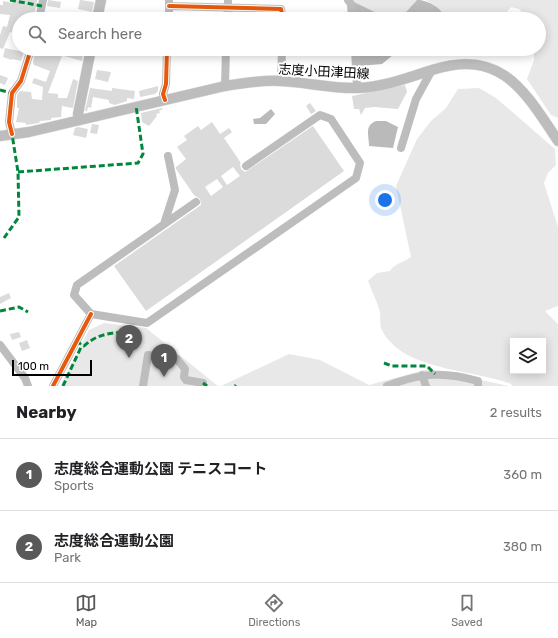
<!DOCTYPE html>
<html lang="en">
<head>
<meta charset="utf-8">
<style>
	:root { --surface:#fff; --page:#f6f6f6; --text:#202124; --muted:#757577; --line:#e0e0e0; --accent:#595959 }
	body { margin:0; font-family:Rubik,"Noto Sans JP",sans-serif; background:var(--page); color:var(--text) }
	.controls { position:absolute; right:12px; bottom:12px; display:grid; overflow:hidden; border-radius:0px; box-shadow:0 2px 10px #0003 }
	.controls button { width:36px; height:36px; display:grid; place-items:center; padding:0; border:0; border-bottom:1px solid var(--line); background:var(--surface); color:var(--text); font:20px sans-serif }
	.scale { position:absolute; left:12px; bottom:10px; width:80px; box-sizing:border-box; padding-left:4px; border:2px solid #000; border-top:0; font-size:11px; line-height:14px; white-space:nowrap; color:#000; -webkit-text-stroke:3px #fff; paint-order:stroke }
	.you { position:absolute; left:385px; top:200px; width:14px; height:14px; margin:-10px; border:3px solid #fff; border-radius:50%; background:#1a73e8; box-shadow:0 0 0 6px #1a73e833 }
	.badge { display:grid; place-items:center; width:26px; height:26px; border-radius:50%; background:var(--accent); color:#fff; font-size:13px; font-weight:700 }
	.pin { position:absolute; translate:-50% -33px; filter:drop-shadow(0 1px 2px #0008) }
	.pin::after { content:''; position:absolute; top:21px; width:14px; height:12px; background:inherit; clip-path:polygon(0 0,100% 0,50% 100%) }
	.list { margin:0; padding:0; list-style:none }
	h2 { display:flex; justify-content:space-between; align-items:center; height:52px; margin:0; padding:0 16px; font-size:17px }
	h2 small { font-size:13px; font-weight:400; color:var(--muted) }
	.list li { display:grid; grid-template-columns:26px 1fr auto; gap:12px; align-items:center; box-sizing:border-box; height:72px; padding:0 16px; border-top:1px solid var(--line) }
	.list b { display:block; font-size:15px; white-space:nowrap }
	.list p { margin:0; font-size:13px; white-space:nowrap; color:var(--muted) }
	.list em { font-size:13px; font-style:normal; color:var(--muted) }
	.icon { flex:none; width:22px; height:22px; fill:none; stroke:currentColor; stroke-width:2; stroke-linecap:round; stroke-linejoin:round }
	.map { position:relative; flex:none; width:558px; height:386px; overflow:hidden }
	.search { position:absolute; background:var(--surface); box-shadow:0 2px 10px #0003; left:12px; right:12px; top:12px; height:44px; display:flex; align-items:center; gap:10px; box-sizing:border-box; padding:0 14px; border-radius:22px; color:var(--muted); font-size:15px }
	.sheet { height:196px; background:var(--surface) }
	nav { display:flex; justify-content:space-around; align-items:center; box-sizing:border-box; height:56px; border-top:1px solid var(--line); background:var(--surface); font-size:11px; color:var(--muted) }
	nav a { display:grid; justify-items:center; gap:2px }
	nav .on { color:var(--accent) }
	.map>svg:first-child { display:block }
</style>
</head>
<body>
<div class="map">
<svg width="558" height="386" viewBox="0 0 558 386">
	<rect width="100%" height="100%" fill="#fff"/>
	<path fill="#e8e8e8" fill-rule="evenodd" d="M 353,0 L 417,0 L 406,12 L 381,15 L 354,2 Z
		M 425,0 L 558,0 L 558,118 L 551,115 L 527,79 L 534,60 L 534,49 L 539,49 L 539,19 L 529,19 L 519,9 L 511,7 L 501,19 L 445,19 C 444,11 432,3 425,0 Z
		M 479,88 L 496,98 L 555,149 L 556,165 L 548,173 L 544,183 L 558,227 L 558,306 L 545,311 L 558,324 L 558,386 L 512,386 L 511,384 C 473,369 402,371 382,330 C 379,325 381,318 380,312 C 377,302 372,291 368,281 L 377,273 L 390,271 C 395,263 403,263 411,257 L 396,186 L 417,139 L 431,121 L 446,108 L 458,89 ZM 513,341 L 543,341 L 543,371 L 513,371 Z
		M 104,323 L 146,328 L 218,386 L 60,386 L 89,330 Z
		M 289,354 L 320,360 L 369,385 L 428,369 L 509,386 L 221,386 Z"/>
	<path fill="#bababa" d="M 417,0 C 428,0 443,8 445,19 L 355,19 L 354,2 L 381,15 L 406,12 Z
		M 358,49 L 411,49 L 393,55 L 382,64 L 359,66 Z
		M 271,109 L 275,114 L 266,124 L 254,124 L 253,119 L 260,118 Z
		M 376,121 L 386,121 L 398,127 L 393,148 L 369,146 C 369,135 364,126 376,121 Z"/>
	<path fill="#dbdbdb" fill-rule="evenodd" d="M 12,0 L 37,0 L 34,19 L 19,19 L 19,35 L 10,32 L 3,49 L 0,48 L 0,35 L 3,26 L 7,27 L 10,15 L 0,14 L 0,5 L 3,5 L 3,1 L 12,3 Z
		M 48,0 L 61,2 L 60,8 L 47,6 Z
		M 80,0 L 94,2 L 92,12 L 78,9 Z
		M 5,48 L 19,51 L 20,49 L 25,49 L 21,61 L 12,59 L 12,60 L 3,57 Z
		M 36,49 L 54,49 L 52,53 L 62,56 L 48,93 L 58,94 L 58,98 L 67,98 L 73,79 L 78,81 L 73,108 L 62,106 L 61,117 L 51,118 L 51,120 L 40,121 L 39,123 L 26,125 L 26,123 L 16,122 L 19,108 L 17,108 L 17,95 L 20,91 L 31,92 L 32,99 L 42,100 L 43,87 L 32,83 L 34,78 L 46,82 L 50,71 L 34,65 L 33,62 Z
		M 67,49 L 83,53 L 82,61 L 64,56 Z
		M 97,70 L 111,72 L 108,82 L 95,79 Z
		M 0,75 L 8,78 L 5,85 L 0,83 Z
		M 405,85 L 407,92 L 398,109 L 374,107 L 365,108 L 361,115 L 359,109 L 354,109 L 352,96 Z
		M 158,86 L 158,91 L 155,94 L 140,97 L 139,91 Z
		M 90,88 L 112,91 L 112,88 L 135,91 L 134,99 L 127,98 L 127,101 L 115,105 L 109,103 L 109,100 L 93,97 L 91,108 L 88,107 L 87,111 L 85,111 Z
		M 310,103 L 316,111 L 311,114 L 306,106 Z
		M 162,108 L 163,109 L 159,111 L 160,113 L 156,114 L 157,116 L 149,126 L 142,122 L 141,113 Z
		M 212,122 L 220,134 L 229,128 L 232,132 L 224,138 L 241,163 L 240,164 L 241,169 L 245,172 L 313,126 L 344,171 L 146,311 L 114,266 L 201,205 L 200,199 L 194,195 L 176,169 L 176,167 L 186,159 L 177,147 L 187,140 L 184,136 L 198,126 L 201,130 ZM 233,167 L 240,176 L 227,185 L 221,176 ZM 217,179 L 223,187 L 211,196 L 205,187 Z
		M 92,124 L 99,125 L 97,134 L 90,133 Z
		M 78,127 L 88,129 L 86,138 L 73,135 L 75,128 Z
		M 9,293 L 11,298 L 0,304 L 0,297 Z
		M 19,332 L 21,337 L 12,340 L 10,334 Z
		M 27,340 L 30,348 L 22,351 L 19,343 Z"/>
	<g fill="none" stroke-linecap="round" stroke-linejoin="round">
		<defs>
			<path id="major" d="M 97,19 L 101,0
				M 79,120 L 78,114 L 91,49
				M 0,136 L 29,132 L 225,86 C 243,83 262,80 280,81 C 306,82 332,89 358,88 C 384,87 407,78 432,70 C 501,48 524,90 558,141"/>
		</defs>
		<use href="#major" stroke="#dbdbdb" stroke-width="11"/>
		<path stroke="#bdbdbd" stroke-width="8" d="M 348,0 L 351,4 L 352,19
			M 169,6 L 281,9 L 283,19
			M 39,19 L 43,0
			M 169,19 L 169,0
			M 227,19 L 228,0
			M 355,49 L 357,88
			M 281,81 L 282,49
			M 225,86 L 226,49
			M 165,100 L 163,94 L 166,84 L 167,49
			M 12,134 L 9,122 L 12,93 L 21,81 L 31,49
			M 401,148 L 416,99 L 432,70
			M 196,202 L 77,285 L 74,295 L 91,314 L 147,323 L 356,178 L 360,163 L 331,119 L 320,115 L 246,166
			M 164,224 L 175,190 L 168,156
			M 0,345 L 25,378 L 28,386
			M 422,375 L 426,386
			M 53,386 L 91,314
			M 143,386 L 148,355 L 177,359 L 185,369 L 184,377 L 186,380 L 203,383
			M 387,386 C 420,373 443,371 478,381 L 478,386"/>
		<use href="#major" stroke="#bdbdbd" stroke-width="10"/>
		<path stroke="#00873e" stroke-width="3" stroke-dasharray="6 3" stroke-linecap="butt" d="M 10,0 L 42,6
			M 82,49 L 91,51
			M 0,90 L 12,93
			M 18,172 L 138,163 L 143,154 L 136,106
			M 4,238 L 19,217 L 18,172 L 12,134
			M 0,311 L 19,307 L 28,312
			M 76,341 L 84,346 C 100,331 119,332 140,333
			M 384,363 L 392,366 L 427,366 L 435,374
			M 203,383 L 207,386
			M 63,386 L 82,345
			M 235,386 L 236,385"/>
		<defs>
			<path id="cycleway" d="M 169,6 L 281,9 L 283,19
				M 165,100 L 163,94 L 166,84 L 167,49
				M 12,134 L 9,122 L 12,93 L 21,81 L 31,49
				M 53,386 L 91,314"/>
		</defs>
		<use href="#cycleway" stroke="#fff" stroke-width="6"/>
		<use href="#cycleway" stroke="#e8590c" stroke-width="4"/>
	</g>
	<g text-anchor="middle" stroke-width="4" stroke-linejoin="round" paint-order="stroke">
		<g font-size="13" fill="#000" stroke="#fff">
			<text transform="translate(324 71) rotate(3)" y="5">志度小田津田線</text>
		</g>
	</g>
</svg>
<div class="controls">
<button><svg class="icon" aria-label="layers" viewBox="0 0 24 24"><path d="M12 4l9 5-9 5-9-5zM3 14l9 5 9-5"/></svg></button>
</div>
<div class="scale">100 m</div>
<div class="you"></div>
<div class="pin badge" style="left:164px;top:377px">1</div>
<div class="pin badge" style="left:129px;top:358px">2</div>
<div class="search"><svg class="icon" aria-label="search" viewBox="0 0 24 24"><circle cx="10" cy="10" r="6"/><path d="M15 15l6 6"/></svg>Search here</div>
</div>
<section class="sheet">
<h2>Nearby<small>2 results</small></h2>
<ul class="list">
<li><span class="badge">1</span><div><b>志度総合運動公園 テニスコート</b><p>Sports</p></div><em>360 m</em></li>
<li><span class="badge">2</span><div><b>志度総合運動公園</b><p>Park</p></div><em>380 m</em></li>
</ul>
</section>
<nav>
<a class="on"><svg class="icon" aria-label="map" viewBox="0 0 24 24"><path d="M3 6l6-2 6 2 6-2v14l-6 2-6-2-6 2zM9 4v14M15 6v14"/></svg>Map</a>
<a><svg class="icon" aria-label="directions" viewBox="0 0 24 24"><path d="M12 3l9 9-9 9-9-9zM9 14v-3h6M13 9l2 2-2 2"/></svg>Directions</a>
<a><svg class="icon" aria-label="saved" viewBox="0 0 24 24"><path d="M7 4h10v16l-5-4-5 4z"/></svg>Saved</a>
</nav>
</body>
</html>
